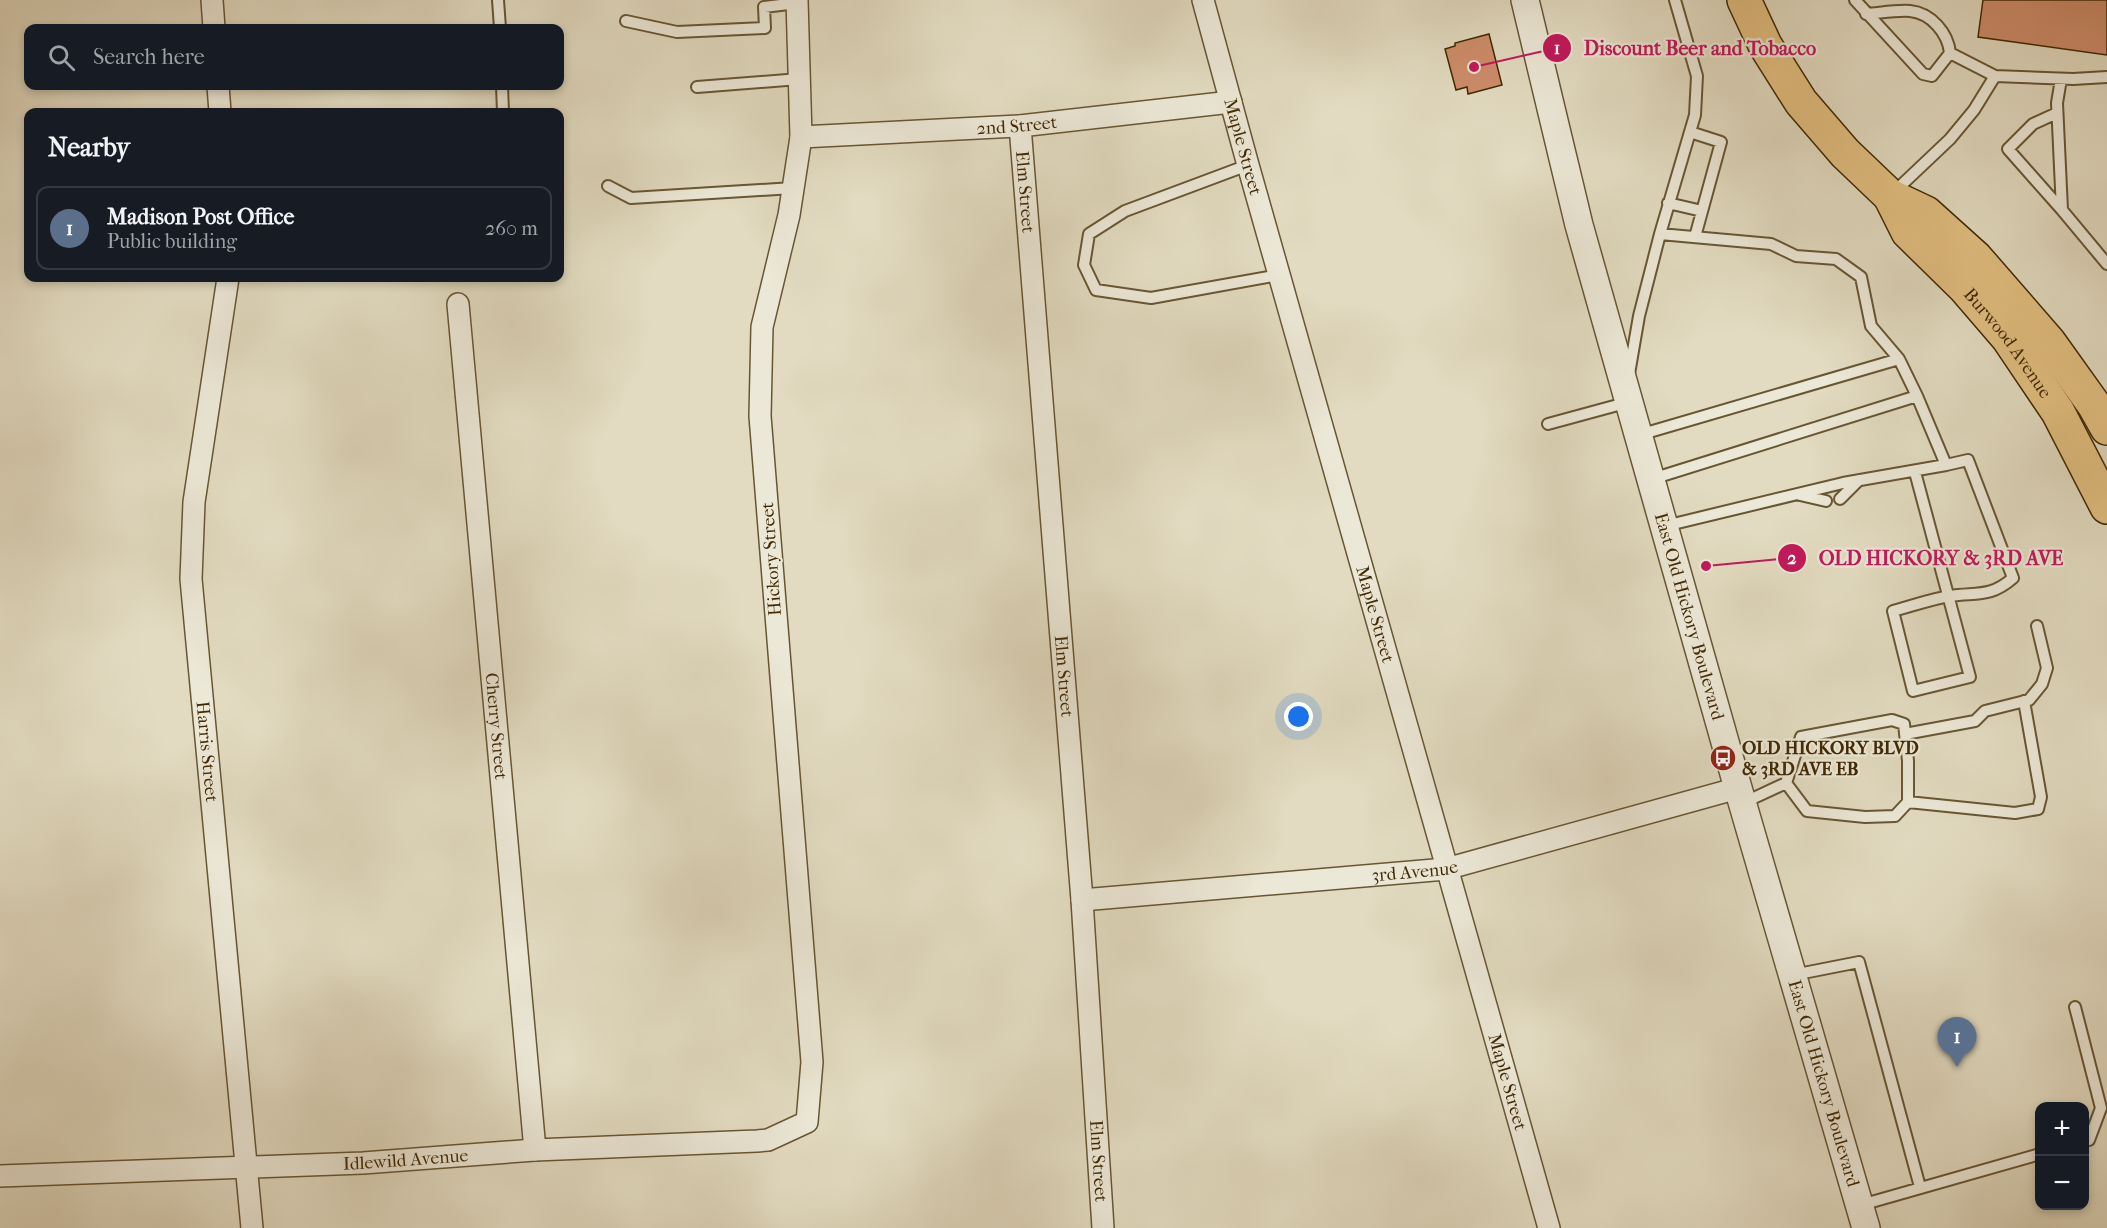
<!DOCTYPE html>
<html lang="en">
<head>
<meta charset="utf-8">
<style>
	:root { --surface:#171b24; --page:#20242c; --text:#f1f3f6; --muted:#9ea1a6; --line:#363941; --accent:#ea580c }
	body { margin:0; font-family:"IM FELL French Canon",serif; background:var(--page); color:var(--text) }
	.controls { position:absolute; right:18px; bottom:18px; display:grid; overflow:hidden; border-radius:12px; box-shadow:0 3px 9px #0003 }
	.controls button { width:54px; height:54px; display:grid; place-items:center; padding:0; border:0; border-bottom:2px solid var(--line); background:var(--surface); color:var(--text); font:30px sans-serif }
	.you { position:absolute; left:1299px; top:717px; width:21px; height:21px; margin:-15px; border:4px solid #fff; border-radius:50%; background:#1a73e8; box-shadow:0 0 0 9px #1a73e833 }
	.badge { display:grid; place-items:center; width:39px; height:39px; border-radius:50%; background:var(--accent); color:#fff; font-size:20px; font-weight:700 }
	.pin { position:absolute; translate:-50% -50px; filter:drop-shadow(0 2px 3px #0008) }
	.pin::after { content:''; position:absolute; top:32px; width:21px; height:18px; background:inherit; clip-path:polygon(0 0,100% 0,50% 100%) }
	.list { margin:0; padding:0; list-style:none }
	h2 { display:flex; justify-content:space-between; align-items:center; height:78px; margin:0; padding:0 24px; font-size:26px }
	h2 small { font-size:20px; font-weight:400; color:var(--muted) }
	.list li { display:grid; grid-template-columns:39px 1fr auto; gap:18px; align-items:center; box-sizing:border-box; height:84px; margin:0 12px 12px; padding:0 12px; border:2px solid var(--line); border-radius:12px }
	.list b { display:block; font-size:22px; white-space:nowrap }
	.list p { margin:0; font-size:20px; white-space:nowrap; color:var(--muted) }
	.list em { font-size:20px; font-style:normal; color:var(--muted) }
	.icon { flex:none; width:33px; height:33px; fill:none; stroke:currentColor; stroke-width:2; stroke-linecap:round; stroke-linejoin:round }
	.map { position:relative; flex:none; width:2107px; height:1228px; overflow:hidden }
	.search { position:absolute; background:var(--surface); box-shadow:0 3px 9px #0003; left:24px; top:24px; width:540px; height:66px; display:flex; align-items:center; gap:15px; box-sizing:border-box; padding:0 21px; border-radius:12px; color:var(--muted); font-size:22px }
	.panel { position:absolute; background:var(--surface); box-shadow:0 3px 9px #0003; left:24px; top:108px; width:540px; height:174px; border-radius:12px }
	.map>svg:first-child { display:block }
</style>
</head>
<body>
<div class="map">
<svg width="2107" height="1228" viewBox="0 0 2107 1228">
	<rect width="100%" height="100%" fill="#e2dbc1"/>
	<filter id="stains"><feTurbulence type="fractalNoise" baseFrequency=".00333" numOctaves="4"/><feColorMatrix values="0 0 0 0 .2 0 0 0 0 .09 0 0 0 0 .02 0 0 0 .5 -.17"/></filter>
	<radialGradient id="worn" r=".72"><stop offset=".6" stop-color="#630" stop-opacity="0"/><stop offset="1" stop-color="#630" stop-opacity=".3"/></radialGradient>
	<path fill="#ce8d6b" stroke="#402904" stroke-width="1.5" d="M 1983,0 L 2107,0 L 2107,55 L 1978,37 Z
		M 1489,34 L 1502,85 L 1468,94 L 1467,87 L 1456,90 L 1445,49 L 1455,46 L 1455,43 Z"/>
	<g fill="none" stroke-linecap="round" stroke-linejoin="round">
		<defs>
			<path id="service" d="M 498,0 L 500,28
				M 1855,0 L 1923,74 L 1932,76 L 1950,53 L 1995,76
				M 1866,14 C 1880,13 1896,10 1910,11 C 1931,13 1948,33 1950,53
				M 626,21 L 677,32 L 765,28 L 764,7 L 797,3
				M 2061,79 L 2057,103 L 2062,210 L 2107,264
				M 502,86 L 503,112
				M 697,87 L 799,79
				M 2057,113 L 2033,124 L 2008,149 L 2062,210
				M 1690,132 L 1721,142 L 1695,237
				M 1248,165 L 1125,211 L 1089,234 L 1084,265 L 1096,290 L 1151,298 L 1279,275
				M 608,186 L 631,198 L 793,188
				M 1893,193 L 1950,139 L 1974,110 L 1995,76 L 2073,79 L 2107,77
				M 1668,203 L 1702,211
				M 1660,234 L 1771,244 L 1796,256 L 1836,259 L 1861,277 L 1871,326 L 1899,359
				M 1629,374 L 1639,316 L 1660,234 L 1695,115 L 1697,76 L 1675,0
				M 1548,424 L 1629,402
				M 1639,435 L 1899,359 L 1917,396 L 1652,479
				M 1915,472 L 1970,677 L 1913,691 L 1893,611 C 1912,606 1931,599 1950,596 C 1977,592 1990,598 2013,578 L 1968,460 L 1946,465
				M 1800,495 L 1826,501
				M 1840,499 L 1859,480
				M 1665,526 L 1843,483 L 1946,465 L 1917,396
				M 1905,734 L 1975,721 L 1985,711 L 2029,700 L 2042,684 L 2047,668 L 2037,626
				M 1908,802 L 2015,813 L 2038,809 L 2041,797 L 2024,701
				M 1743,803 L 1786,783 L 1801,737 L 1892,720 L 1904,724 L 1908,761 L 1908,802 L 1895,816 L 1865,817 L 1807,811 L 1786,783
				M 1793,975 L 1859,962 L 1920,1187
				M 2075,1007 L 2101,1108 L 2089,1140 L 2084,1141
				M 1861,1205 L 2040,1154"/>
			<g id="minor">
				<path d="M 212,0 L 214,28"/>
				<path id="s1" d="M 1203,0 L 1248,165 L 1549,1228"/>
				<path d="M 218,86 L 220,112"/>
				<path id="s2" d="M 1020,126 L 1082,900 L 1103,1228"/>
				<path id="s3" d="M 801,137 L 1020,126 L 1231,102"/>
				<path id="s4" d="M 228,278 L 194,502 L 191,579 L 252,1228"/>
				<path id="s5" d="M 458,304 L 535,1150"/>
				<path id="s6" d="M 1082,900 L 1446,869 L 1738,788"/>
				<path id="s7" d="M 0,1176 L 363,1163 L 535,1150 L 757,1141 L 768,1140 L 807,1122 L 812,1062 L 760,416 L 762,327 L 789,215 L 801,137 L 797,0"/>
			</g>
			<g id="tertiary">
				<path id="s8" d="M 1525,0 L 1579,225 L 1738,788 L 1866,1228"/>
			</g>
			<g id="primary">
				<path d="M 1744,0 L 1765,45 L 1801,102 L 1845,153 L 1890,196 L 1926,213 L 1976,258 L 2049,342 L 2094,405 L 2107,428"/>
				<path id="s9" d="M 1890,196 L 1908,232 L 1965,288 L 2008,338 L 2058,412 L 2107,507"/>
			</g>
		</defs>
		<use href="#service" stroke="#685633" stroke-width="14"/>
		<use href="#minor" stroke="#685633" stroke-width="24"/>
		<use href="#tertiary" stroke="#685633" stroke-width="30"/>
		<use href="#primary" stroke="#402904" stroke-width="36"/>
		<use href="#service" stroke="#ece8d7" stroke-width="10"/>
		<use href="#minor" stroke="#ece8d7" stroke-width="21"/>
		<use href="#tertiary" stroke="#ece8d7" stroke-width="27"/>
		<use href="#primary" stroke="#e1be80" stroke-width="33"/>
	</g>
	<defs>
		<symbol id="bus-disc" viewBox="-11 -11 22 22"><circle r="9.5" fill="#8f2418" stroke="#ece8d7"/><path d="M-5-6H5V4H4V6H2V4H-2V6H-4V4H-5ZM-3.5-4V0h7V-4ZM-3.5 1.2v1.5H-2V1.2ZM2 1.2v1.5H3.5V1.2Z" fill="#fff"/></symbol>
	</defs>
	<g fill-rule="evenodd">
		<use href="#bus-disc" x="1708" y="743" width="30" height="30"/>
	</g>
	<g text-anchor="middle" stroke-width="4.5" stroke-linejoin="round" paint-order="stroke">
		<g font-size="18" fill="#402904" stroke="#ece8d7">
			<text dy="6" stroke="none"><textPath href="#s3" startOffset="216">2nd Street</textPath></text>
			<text dy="6" stroke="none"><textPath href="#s1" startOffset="152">Maple Street</textPath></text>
			<text dy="6" stroke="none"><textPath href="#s2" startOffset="66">Elm Street</textPath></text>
			<text dy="6" stroke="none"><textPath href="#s9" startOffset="190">Burwood Avenue</textPath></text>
			<text transform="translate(771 559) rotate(-94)" y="6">Hickory Street</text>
			<text dy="6" stroke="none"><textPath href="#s1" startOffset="638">Maple Street</textPath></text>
			<text dy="6" stroke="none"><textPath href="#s8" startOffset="638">East Old Hickory Boulevard</textPath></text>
			<text dy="6" stroke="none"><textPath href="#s2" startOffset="552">Elm Street</textPath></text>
			<text dy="6" stroke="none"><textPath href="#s5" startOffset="424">Cherry Street</textPath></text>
			<text dy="6" stroke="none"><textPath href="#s4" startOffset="477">Harris Street</textPath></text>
			<text dy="6" stroke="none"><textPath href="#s6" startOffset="334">3rd Avenue</textPath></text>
			<text dy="6" stroke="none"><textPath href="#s1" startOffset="1124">Maple Street</textPath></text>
			<text dy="6" stroke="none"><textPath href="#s8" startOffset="1124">East Old Hickory Boulevard</textPath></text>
			<text dy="6" stroke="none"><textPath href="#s7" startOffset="406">Idlewild Avenue</textPath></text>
			<text dy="6" stroke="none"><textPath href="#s2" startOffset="1038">Elm Street</textPath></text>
		</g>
		<g font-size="18" font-weight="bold" fill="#402904" stroke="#ece8d7" text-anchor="start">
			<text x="1742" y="754">OLD HICKORY BLVD<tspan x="1742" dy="21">&amp; 3RD AVE EB</tspan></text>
		</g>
	</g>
	<path fill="none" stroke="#c2185b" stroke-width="2" d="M1474 67L1557 48M1706 566L1792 558"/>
	<g fill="#c2185b" stroke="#ece8d7" stroke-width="2">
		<circle cx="1474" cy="67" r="6"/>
		<circle cx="1706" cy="566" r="6"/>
		<circle cx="1557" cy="48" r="15"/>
		<circle cx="1792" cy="558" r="15"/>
	</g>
	<g font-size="18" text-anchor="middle" font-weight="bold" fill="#fff">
		<text x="1557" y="54">1</text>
		<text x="1792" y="564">2</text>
	</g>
	<g font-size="20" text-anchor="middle" font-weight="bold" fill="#c2185b" stroke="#ece8d7" stroke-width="4.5" stroke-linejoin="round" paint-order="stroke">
		<text x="1700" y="55">Discount Beer and Tobacco</text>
		<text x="1941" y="565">OLD HICKORY &amp; 3RD AVE</text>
	</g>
	<rect width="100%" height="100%" filter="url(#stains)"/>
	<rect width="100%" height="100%" fill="url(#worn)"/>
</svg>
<div class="controls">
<button>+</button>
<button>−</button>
</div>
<div class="you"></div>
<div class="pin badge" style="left:1957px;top:1067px;background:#5c6f8a">1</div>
<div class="search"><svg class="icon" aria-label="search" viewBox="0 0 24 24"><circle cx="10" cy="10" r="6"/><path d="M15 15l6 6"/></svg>Search here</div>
<section class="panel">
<h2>Nearby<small></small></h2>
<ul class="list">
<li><span class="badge" style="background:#5c6f8a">1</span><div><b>Madison Post Office</b><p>Public building</p></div><em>260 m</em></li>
</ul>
</section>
</div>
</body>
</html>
